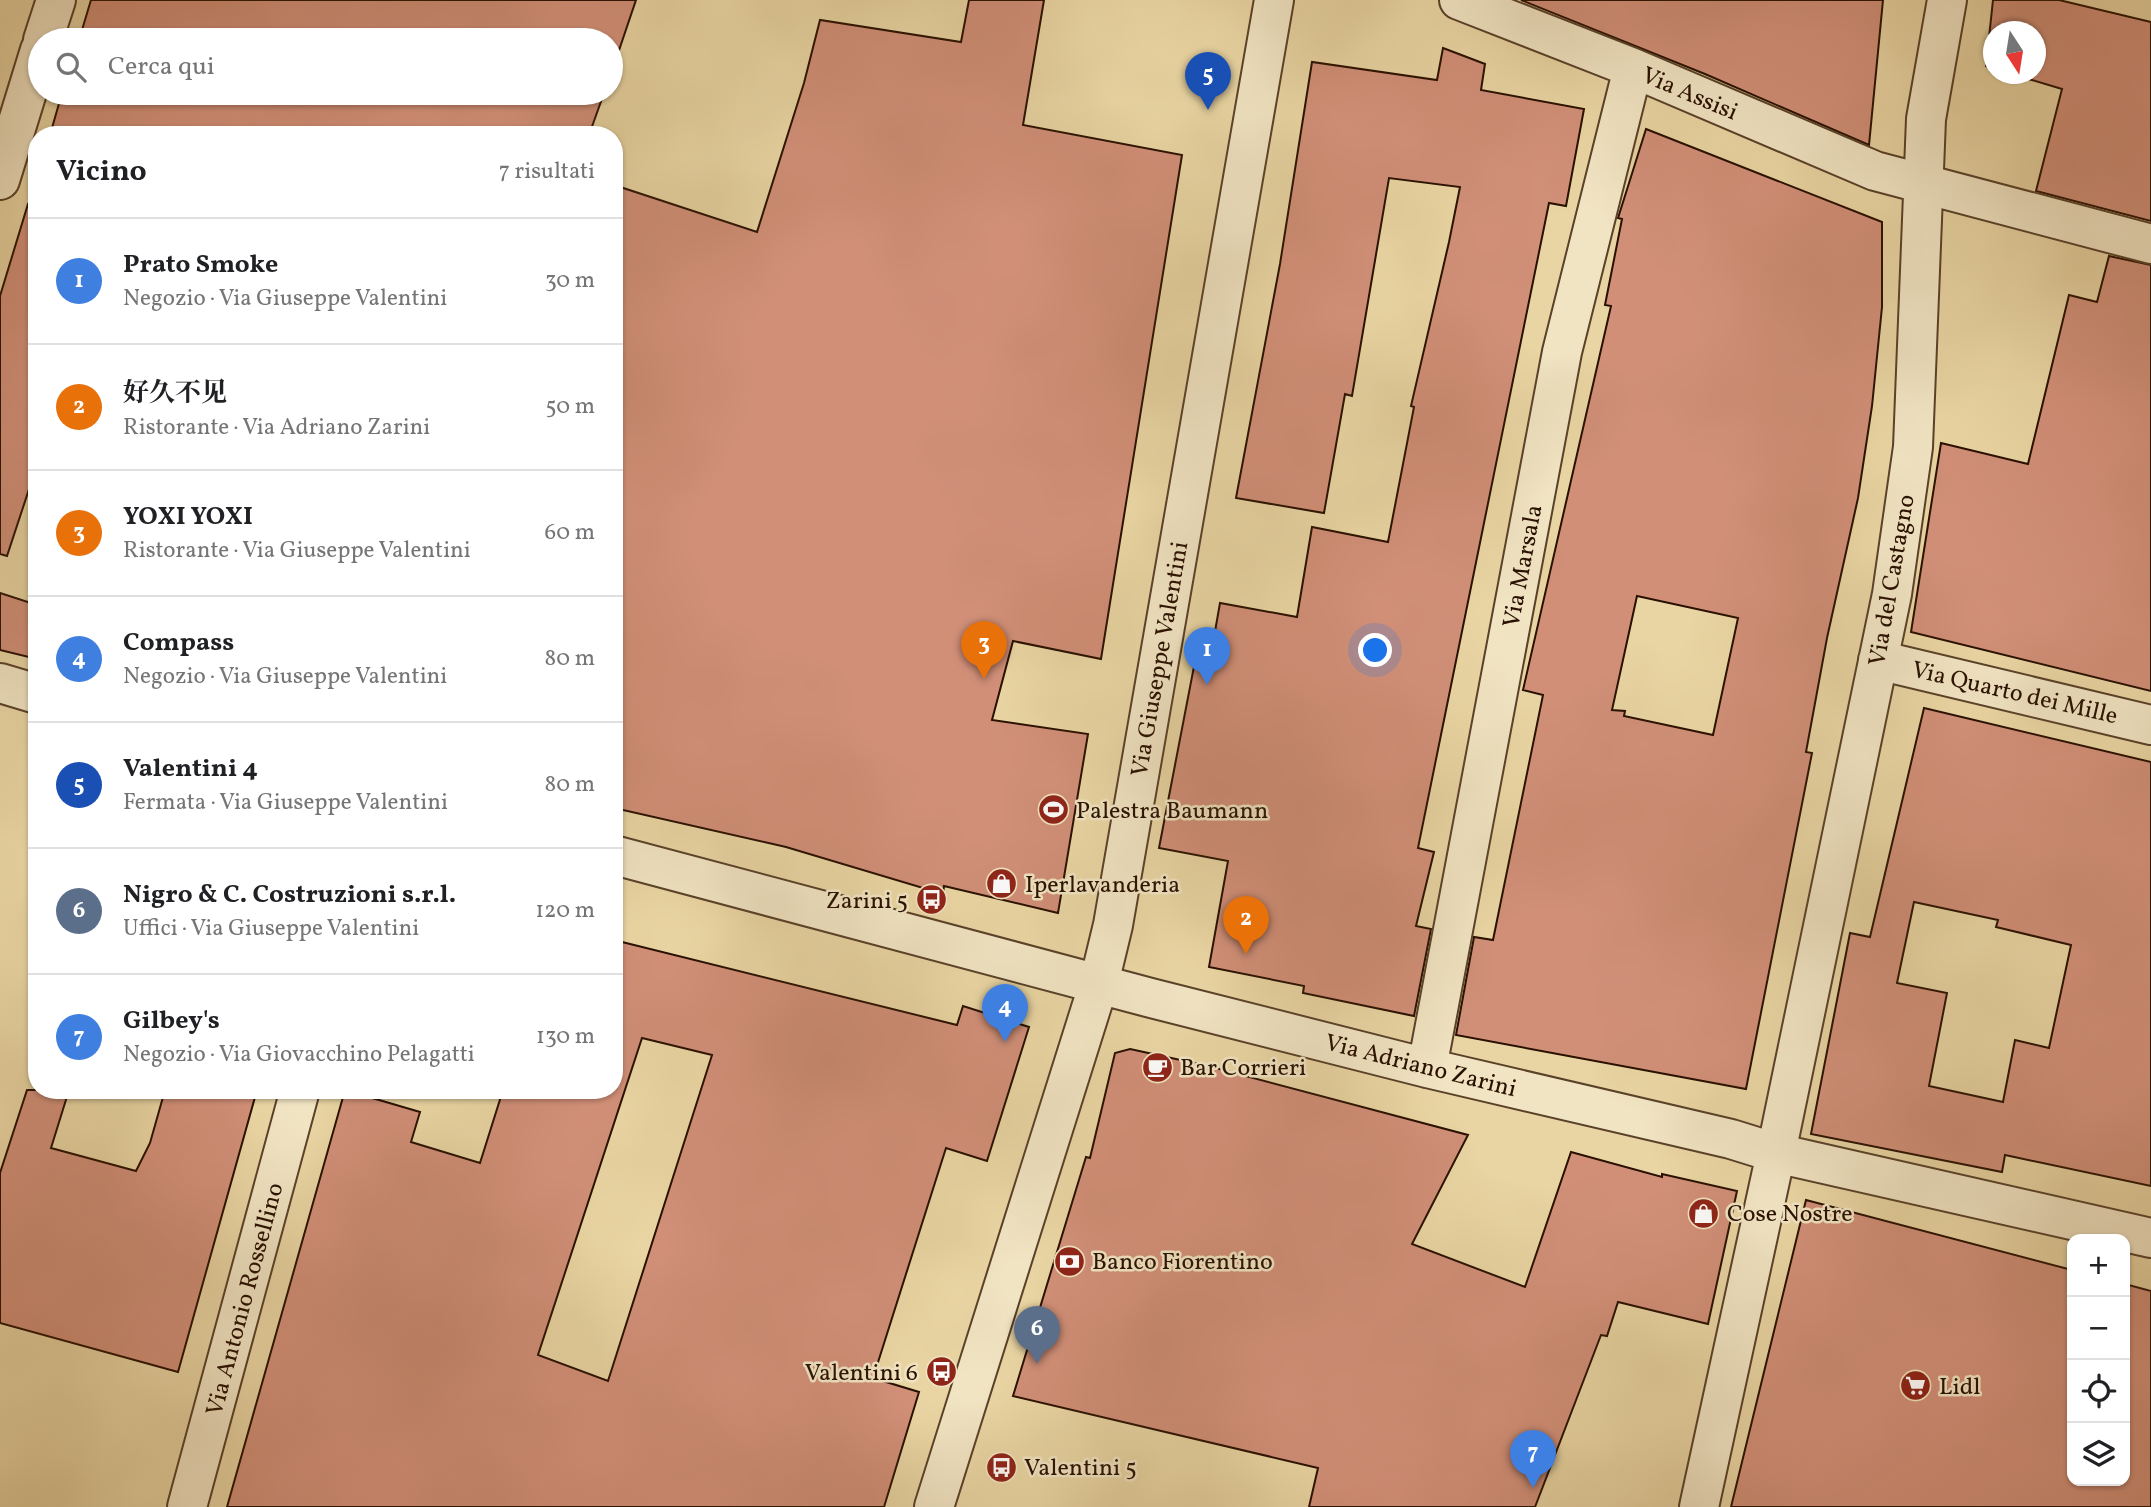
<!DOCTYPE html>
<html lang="it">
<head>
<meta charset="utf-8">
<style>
	:root { --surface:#fff; --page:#f2f2f2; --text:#202124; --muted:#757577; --line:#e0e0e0; --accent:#0f766e }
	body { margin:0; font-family:Vollkorn,"Noto Serif SC",serif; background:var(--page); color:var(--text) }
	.controls { position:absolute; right:21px; bottom:21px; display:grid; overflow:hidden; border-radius:14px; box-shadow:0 2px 5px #0004 }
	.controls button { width:63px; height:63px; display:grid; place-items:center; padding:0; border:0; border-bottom:2px solid var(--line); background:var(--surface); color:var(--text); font:35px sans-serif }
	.compass { position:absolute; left:1983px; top:21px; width:63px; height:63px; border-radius:50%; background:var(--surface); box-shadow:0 2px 5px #0004; rotate:168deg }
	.you { position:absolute; left:1376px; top:651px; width:24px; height:24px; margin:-18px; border:5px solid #fff; border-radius:50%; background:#1a73e8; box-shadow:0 0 0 10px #1a73e833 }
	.badge { display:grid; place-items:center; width:46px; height:46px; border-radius:50%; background:var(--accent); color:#fff; font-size:23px; font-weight:700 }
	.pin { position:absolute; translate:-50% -58px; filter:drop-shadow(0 2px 4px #0008) }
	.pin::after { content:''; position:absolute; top:37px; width:24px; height:21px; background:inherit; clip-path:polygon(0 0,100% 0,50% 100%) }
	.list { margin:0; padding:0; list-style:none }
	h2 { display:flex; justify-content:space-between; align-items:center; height:91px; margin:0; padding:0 28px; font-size:30px }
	h2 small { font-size:23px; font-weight:400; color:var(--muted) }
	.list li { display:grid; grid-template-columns:46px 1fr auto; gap:21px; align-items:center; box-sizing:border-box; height:126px; padding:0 28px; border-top:2px solid var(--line) }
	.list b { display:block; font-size:26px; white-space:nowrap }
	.list p { margin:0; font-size:23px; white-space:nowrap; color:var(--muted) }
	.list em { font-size:23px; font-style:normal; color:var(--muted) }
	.icon { flex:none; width:38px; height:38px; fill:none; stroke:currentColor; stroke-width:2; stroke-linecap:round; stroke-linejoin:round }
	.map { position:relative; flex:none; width:2151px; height:1507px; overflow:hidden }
	.search { position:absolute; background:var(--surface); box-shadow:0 2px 5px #0004; left:28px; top:28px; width:595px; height:77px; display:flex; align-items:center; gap:18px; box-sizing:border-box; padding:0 24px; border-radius:38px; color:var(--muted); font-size:26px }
	.panel { position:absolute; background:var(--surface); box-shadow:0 2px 5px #0004; left:28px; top:126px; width:595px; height:973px; border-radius:28px }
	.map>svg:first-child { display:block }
</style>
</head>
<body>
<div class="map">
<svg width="2151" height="1507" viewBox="0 0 2151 1507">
	<rect width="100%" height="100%" fill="#e9d5a3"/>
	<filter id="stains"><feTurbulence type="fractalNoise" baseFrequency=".00286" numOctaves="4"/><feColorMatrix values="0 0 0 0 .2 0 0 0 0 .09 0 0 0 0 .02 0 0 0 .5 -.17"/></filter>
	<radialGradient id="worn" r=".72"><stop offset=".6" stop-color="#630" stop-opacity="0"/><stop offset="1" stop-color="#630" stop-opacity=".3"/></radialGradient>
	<path fill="#d18f78" stroke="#291000" stroke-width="2" fill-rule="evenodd" d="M 91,0 L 636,0 L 611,74 L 611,40 L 79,40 Z
		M 969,0 L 1044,0 L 1023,125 L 1182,155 L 1101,659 L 1013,641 L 992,720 L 1088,734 L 1058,913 L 944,886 L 943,894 L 786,847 L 614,808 L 614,185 L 757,232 L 804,83 L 820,20 L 961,42 Z
		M 1521,0 L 1883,0 L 1869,145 L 1705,74 Z
		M 1993,0 L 2059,0 L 2151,22 L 2151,221 L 2036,191 L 2062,89 L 2012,74 L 2035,74 L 2035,32 L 1993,32 L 1993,68 L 1986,66 Z
		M 1443,48 L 1485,64 L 1481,90 L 1584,109 L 1566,206 L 1549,203 L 1418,848 L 1434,852 L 1416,926 L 1431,929 L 1414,1016 L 1303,993 L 1304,986 L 1209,967 L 1228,861 L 1159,848 L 1196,656 L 1210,660 L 1220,603 L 1297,617 L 1312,527 L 1388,542 L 1414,407 L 1411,406 L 1449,242 L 1460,187 L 1389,178 L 1352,396 L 1345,394 L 1324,513 L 1236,498 L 1280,264 L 1312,62 L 1437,80 Z
		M 62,93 L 604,93 L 589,135 L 50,135 Z
		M 1646,129 L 1882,222 L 1882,307 L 1872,406 L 1858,498 L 1827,638 L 1806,752 L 1812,753 L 1746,1089 L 1456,1035 L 1474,937 L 1493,940 L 1543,695 L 1523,690 L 1611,306 L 1605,305 L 1622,219 L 1618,218 ZM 1637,596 L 1738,618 L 1713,735 L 1624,716 L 1625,711 L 1612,710 Z
		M 28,204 L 37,206 L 37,465 L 7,556 L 0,554 L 0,296 Z
		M 2109,256 L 2151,265 L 2151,691 L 1911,632 L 1941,443 L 2028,464 L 2069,295 L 2097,302 Z
		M 0,593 L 37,605 L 37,659 L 0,650 Z
		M 1924,708 L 2151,762 L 2151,1186 L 2005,1155 L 2002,1172 L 1811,1134 L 1850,933 L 1870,937 ZM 1914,902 L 1998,920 L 1996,927 L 2071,945 L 2049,1048 L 2015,1040 L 2003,1102 L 1929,1086 L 1947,993 L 1897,983 Z
		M 614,940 L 957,1025 L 963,1006 L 1029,1027 L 987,1161 L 946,1148 L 873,1378 L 919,1392 L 884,1507 L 227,1507 L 345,1090 L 420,1112 L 411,1142 L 480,1163 L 503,1090 L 614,1090 ZM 642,1038 L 712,1055 L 608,1381 L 538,1355 Z
		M 1130,1049 L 1208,1066 L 1468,1135 L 1412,1244 L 1525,1287 L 1571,1152 L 1662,1177 L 1662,1174 L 1737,1191 L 1708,1324 L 1618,1302 L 1607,1336 L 1601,1335 L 1535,1507 L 1309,1507 L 1318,1468 L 1013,1396 L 1086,1157 L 1090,1158 L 1115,1053 Z
		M 27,1090 L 69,1090 L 51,1148 L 136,1171 L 150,1143 L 165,1090 L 257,1090 L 178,1372 L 0,1323 L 0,1173 Z
		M 1806,1200 L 2072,1270 L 2072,1481 L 2125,1481 L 2125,1284 L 2151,1291 L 2151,1507 L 1731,1507 Z"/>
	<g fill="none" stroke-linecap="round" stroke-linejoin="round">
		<defs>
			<path id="minor" d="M 1459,0 L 1633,68 L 1875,171 L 2151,244
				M 43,40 L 56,0
				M 0,180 L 40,50
				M 1878,660 L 2151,725
				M 0,683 L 37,694
				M 614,855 L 1151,998 L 1427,1068 L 1731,1139 L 1776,1153 L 2151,1238
				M 1427,1068 L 1562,352 L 1633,68
				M 187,1507 L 300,1090
				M 934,1507 L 1099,983 L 1113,925 L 1274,0
				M 1699,1507 L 1776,1153 L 1892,594 L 1913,447 L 1926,119 L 1947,0"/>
		</defs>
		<use href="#minor" stroke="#594129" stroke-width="42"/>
		<use href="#minor" stroke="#f1e4c3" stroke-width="38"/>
	</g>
	<defs>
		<symbol id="stadium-disc" viewBox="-11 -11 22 22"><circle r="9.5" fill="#8f2418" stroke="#f1e4c3"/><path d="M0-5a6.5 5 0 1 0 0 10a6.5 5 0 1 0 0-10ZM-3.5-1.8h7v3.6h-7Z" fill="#fff"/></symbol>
		<symbol id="shop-disc" viewBox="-11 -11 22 22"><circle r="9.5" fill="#8f2418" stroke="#f1e4c3"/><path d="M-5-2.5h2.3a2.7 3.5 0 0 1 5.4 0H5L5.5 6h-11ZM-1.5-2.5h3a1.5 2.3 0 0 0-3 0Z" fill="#fff"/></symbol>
		<symbol id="bus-disc" viewBox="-11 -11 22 22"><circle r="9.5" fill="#8f2418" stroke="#f1e4c3"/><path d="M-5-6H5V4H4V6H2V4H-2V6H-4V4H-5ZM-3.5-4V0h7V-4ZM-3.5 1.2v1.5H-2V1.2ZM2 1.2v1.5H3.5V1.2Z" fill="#fff"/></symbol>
		<symbol id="cafe-disc" viewBox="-11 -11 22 22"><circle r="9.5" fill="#8f2418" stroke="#f1e4c3"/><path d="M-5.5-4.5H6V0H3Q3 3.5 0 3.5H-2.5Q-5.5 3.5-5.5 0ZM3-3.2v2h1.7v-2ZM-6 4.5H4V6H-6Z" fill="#fff"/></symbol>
		<symbol id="bank-disc" viewBox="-11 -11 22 22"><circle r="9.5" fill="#8f2418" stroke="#f1e4c3"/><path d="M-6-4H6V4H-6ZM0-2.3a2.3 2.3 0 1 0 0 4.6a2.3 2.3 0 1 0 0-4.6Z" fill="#fff"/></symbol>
		<symbol id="supermarket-disc" viewBox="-11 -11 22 22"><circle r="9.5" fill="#8f2418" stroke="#f1e4c3"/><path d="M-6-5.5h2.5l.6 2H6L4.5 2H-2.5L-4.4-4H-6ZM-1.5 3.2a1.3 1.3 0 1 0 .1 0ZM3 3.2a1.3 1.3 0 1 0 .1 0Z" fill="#fff"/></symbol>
	</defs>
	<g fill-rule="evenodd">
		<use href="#stadium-disc" x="1036" y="792" width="35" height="35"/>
		<use href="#shop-disc" x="984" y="866" width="35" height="35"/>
		<use href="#bus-disc" x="914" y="882" width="35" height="35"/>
		<use href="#cafe-disc" x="1140" y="1050" width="35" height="35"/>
		<use href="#shop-disc" x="1686" y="1196" width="35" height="35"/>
		<use href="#bank-disc" x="1052" y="1244" width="35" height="35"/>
		<use href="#bus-disc" x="924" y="1354" width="35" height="35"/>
		<use href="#supermarket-disc" x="1898" y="1368" width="35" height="35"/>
		<use href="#bus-disc" x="984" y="1450" width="35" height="35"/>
	</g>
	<g text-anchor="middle" stroke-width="5" stroke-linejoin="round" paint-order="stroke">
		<g font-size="24" fill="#291000" stroke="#f1e4c3">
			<text transform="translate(1690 93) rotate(23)" y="8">Via Assisi</text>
			<text transform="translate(1522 566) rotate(-79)" y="8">Via Marsala</text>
			<text transform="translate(1891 580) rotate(-80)" y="8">Via del Castagno</text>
			<text transform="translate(1159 659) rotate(-80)" y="8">Via Giuseppe Valentini</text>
			<text transform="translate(2015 692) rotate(13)" y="8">Via Quarto dei Mille</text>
			<text transform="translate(1421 1065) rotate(14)" y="8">Via Adriano Zarini</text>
			<text transform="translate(244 1299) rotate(-75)" y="8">Via Antonio Rossellino</text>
		</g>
		<g font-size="24" fill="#291000" stroke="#f1e4c3" text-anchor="start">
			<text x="1076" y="818">Palestra Baumann</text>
			<text x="1025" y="892">Iperlavanderia</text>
			<text x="908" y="908" text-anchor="end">Zarini 5</text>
			<text x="1180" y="1075">Bar Corrieri</text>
			<text x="1727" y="1221">Cose Nostre</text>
			<text x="1092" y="1269">Banco Fiorentino</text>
			<text x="918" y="1380" text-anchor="end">Valentini 6</text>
			<text x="1939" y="1394">Lidl</text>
			<text x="1024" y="1475">Valentini 5</text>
		</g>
	</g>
	<rect width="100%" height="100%" filter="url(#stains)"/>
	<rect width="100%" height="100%" fill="url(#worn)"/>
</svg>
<div class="controls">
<button>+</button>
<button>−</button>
<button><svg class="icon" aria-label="locate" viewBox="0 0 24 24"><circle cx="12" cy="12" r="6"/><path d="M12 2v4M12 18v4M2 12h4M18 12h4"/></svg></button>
<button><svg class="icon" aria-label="layers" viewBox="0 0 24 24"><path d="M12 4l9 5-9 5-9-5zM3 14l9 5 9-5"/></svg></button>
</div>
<svg class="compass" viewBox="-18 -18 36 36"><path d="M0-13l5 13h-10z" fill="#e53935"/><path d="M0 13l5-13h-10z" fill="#757577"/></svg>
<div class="you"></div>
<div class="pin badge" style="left:1207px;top:685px;background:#3f7fe0">1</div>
<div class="pin badge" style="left:1246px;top:954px;background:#e8710a">2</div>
<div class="pin badge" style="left:984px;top:679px;background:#e8710a">3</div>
<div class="pin badge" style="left:1005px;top:1042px;background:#3f7fe0">4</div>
<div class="pin badge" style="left:1208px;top:110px;background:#1a4fb4">5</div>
<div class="pin badge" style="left:1037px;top:1364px;background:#5c6f8a">6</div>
<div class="pin badge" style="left:1533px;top:1488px;background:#3f7fe0">7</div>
<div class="search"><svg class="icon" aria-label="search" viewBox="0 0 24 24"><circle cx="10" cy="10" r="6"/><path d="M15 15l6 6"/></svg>Cerca qui</div>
<section class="panel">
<h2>Vicino<small>7 risultati</small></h2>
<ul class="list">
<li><span class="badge" style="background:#3f7fe0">1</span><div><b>Prato Smoke</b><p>Negozio · Via Giuseppe Valentini</p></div><em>30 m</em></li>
<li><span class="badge" style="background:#e8710a">2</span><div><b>好久不见</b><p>Ristorante · Via Adriano Zarini</p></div><em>50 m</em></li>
<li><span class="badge" style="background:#e8710a">3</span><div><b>YOXI YOXI</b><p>Ristorante · Via Giuseppe Valentini</p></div><em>60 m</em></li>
<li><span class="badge" style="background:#3f7fe0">4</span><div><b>Compass</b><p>Negozio · Via Giuseppe Valentini</p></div><em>80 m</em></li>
<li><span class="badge" style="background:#1a4fb4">5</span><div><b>Valentini 4</b><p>Fermata · Via Giuseppe Valentini</p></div><em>80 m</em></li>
<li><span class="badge" style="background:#5c6f8a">6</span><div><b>Nigro &amp; C. Costruzioni s.r.l.</b><p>Uffici · Via Giuseppe Valentini</p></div><em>120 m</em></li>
<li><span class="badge" style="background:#3f7fe0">7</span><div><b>Gilbey's</b><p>Negozio · Via Giovacchino Pelagatti</p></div><em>130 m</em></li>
</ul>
</section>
</div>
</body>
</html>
